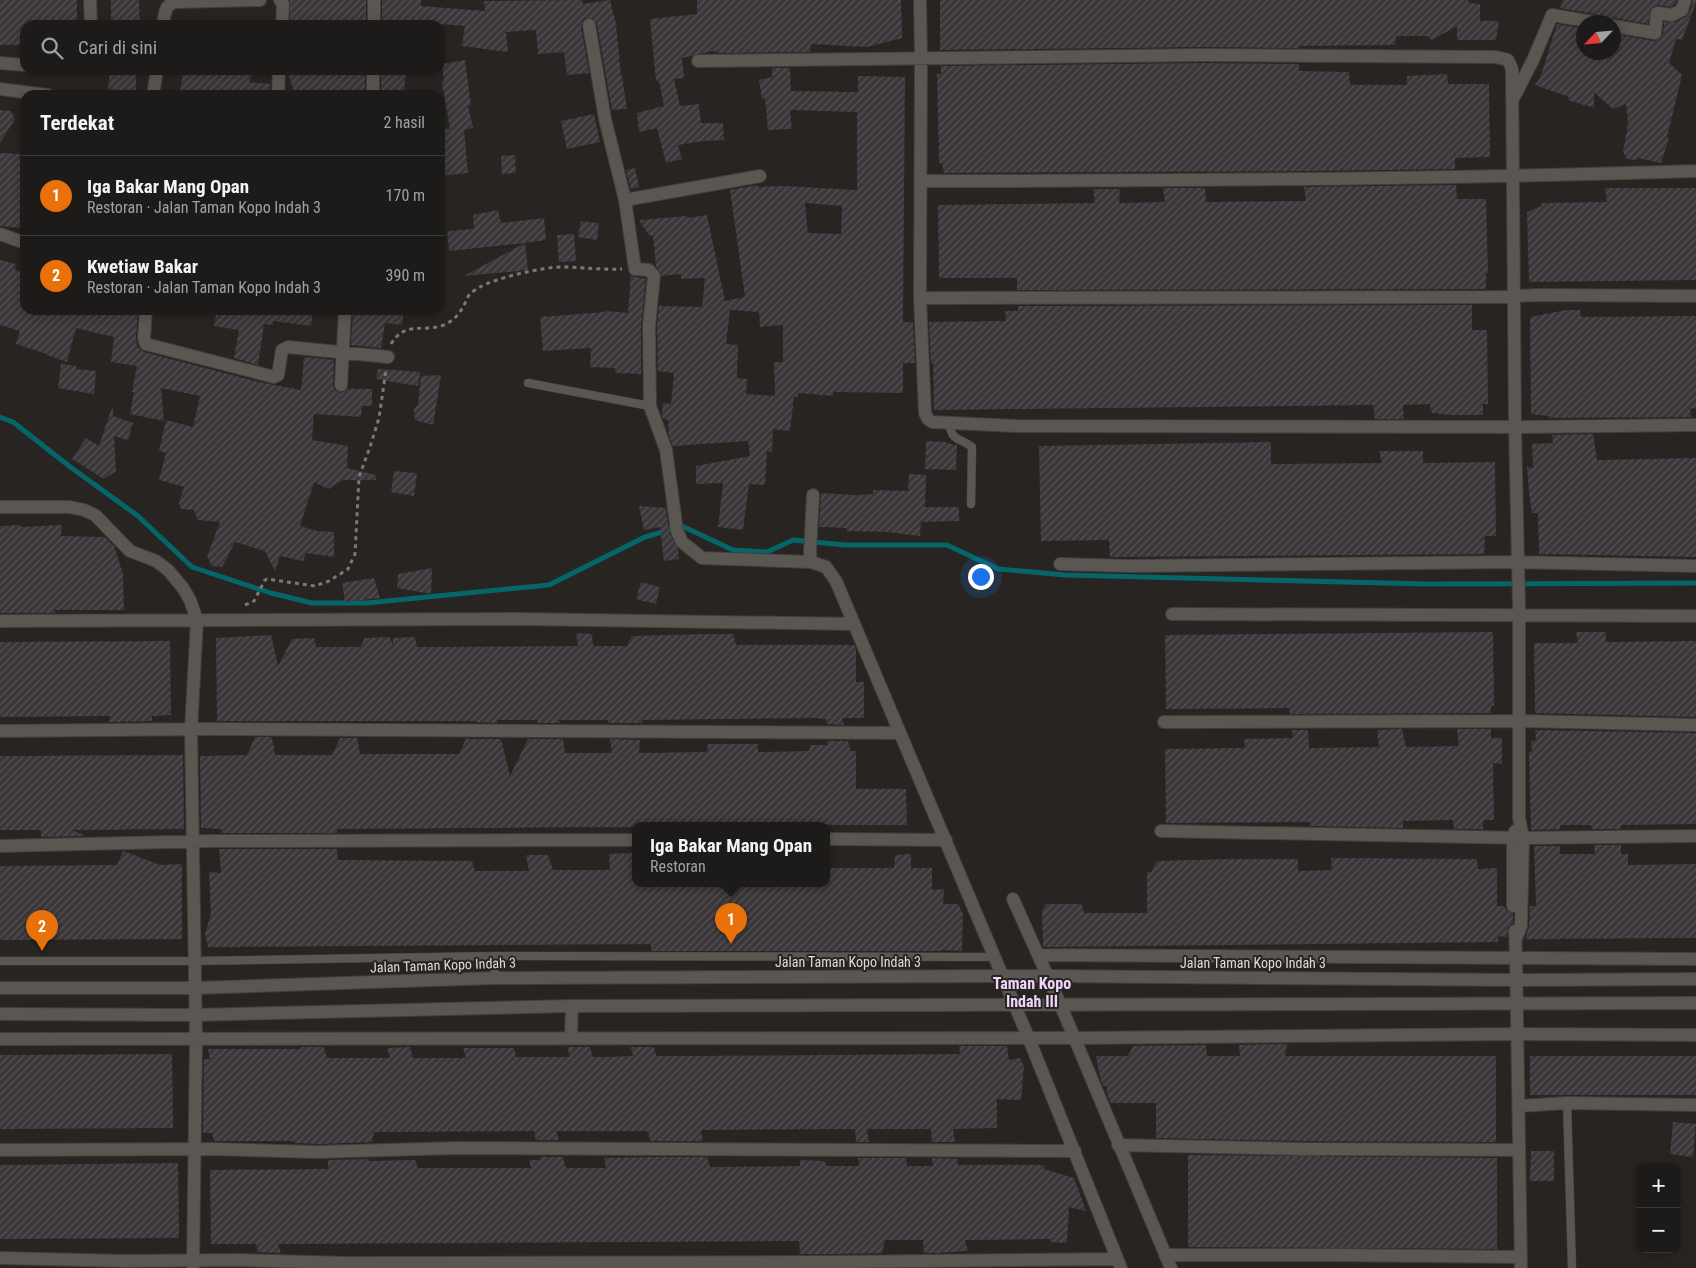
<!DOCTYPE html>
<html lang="id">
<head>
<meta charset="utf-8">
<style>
	:root { --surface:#1d1b19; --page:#2a2826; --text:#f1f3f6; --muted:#a0a1a2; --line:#3b3938; --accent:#db2777 }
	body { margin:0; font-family:"Roboto Condensed",sans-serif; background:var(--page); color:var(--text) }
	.controls { position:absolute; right:15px; bottom:15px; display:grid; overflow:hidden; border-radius:10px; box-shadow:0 2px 12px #0003 }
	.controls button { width:45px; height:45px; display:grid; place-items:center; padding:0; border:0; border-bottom:1px solid var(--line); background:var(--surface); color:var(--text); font:25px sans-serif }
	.compass { position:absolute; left:1576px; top:15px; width:45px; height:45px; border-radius:50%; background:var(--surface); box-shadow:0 2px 12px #0003; rotate:244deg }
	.you { position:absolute; left:980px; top:576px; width:18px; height:18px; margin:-12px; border:4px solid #fff; border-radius:50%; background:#1a73e8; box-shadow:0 0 0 8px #1a73e833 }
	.badge { display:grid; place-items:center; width:32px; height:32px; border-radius:50%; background:var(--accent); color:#fff; font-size:16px; font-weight:700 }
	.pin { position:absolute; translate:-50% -41px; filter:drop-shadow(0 1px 2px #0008) }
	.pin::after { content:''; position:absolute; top:26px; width:18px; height:15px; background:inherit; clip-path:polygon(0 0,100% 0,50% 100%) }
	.popup { position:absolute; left:632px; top:822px; width:198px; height:65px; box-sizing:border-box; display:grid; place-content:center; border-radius:10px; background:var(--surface); filter:drop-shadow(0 1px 4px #0005); font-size:16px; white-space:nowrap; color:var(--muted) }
	.popup b { font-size:19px; color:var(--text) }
	.popup::after { content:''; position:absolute; left:50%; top:100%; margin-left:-10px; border:10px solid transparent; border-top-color:var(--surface) }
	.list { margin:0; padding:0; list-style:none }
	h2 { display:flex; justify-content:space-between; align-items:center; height:65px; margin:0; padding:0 20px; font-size:21px }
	h2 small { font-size:16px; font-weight:400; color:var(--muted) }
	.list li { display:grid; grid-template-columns:32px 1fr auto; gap:15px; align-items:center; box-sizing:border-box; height:80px; padding:0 20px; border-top:1px solid var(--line) }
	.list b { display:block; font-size:19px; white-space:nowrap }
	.list p { margin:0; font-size:16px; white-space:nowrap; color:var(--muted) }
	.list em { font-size:16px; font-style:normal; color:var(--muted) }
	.icon { flex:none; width:28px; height:28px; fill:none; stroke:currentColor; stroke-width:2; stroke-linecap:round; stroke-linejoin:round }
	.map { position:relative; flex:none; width:1696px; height:1268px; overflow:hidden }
	.search { position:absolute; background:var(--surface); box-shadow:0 2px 12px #0003; left:20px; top:20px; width:425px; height:55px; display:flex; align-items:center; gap:12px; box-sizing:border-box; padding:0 18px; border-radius:15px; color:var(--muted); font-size:19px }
	.panel { position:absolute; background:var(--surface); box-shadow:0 2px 12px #0003; left:20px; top:90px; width:425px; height:225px; border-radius:15px }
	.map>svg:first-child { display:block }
</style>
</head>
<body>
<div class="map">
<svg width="1696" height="1268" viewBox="0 0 1696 1268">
	<defs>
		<pattern id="building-hatch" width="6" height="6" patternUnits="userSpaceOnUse" patternTransform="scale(1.25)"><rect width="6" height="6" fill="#3a363a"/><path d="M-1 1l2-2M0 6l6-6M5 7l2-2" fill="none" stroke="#565256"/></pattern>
	</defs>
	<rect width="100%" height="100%" fill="#272421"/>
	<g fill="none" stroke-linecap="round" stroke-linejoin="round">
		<path stroke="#056569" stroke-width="5" d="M 0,417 L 13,422 L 69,466 L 138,516 L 192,567 L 271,593 L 312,603 L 367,603 L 549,585 L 645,537 L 682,526 L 733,550 L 767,552 L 793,540 L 845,545 L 947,545 L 998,569 L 1065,575 L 1425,584 L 1696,583"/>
	</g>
	<path fill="url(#building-hatch)" fill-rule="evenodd" d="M 0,0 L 77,0 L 77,25 L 25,25 L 25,45 L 0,45 Z
		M 111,0 L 139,0 L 140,25 L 111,25 Z
		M 290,0 L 366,0 L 366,25 L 326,25 L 326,23 L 290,21 Z
		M 382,0 L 421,0 L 421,6 L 485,11 L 484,1 L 582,0 L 583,4 L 610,0 L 616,24 L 621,76 L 622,76 L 627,109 L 612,110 L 597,24 L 592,18 L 584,18 L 581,26 L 589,73 L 567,75 L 564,52 L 538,54 L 536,30 L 506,32 L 508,52 L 462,46 L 465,26 L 404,21 L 405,25 L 382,25 Z
		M 697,0 L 901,0 L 902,38 L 867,47 L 811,44 L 810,52 L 720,53 L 713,51 L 682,58 L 684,78 L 674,79 L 680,106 L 699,104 L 701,123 L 723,123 L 724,140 L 703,141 L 678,145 L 682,159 L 666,163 L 657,128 L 639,132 L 637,113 L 664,106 L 659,81 L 656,81 L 650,19 L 697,14 Z
		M 940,0 L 1468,0 L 1469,3 L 1480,4 L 1480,21 L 1499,21 L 1496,40 L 1457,40 L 1457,26 L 1432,40 L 1427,36 L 1396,36 L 1395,45 L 1299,46 L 1299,48 L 1202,47 L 940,50 Z
		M 1563,0 L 1677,0 L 1675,4 L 1671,7 L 1658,5 L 1651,8 L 1648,24 L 1615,18 L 1608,20 L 1601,19 L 1594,14 L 1560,8 Z
		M 1693,0 L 1696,0 L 1696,3 L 1682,40 L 1676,39 L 1669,63 L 1682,75 L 1667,137 L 1669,138 L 1661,163 L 1637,158 L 1637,160 L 1627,159 L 1623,152 L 1628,123 L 1626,104 L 1613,109 L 1594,92 L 1594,108 L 1568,100 L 1569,97 L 1535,85 L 1540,78 L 1557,24 L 1584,29 L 1584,52 L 1614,52 L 1614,34 L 1654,41 L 1658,40 L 1663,34 L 1664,22 L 1675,22 L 1686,17 L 1690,12 Z
		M 465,60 L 471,105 L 468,105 L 473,128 L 464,130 L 468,173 L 440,176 L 440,129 L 450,129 L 442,82 L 444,82 L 442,64 Z
		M 1202,63 L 1299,64 L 1299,71 L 1349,72 L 1350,85 L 1407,85 L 1407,76 L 1447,74 L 1448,84 L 1489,84 L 1490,157 L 1455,158 L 1455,169 L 1308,171 L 944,173 L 942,163 L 939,163 L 937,74 L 941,74 L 941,66 Z
		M 772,68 L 790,68 L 791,91 L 858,92 L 858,76 L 905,77 L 903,322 L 913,322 L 915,363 L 903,363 L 903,393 L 833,392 L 833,396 L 798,393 L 798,397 L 794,397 L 790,431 L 773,429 L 772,452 L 767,451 L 765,485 L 749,484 L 743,530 L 718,527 L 723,483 L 696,484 L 696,466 L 750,456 L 748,441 L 673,446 L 669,436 L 668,420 L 663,419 L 662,416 L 663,403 L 671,404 L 674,373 L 658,371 L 657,326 L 659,306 L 702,307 L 705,278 L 681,279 L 681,274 L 662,276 L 656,266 L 653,236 L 649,235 L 639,220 L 687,216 L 687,218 L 707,215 L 725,301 L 745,297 L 730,190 L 758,185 L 758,187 L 785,186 L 857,190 L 857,112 L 790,110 L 792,129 L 768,130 L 765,98 L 762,99 L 759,80 L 772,77 ZM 805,203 L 842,206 L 841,234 L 808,233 ZM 730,310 L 759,312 L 760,327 L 783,325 L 783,362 L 774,362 L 775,396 L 746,394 L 747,379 L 737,378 L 738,345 L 726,344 Z
		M 110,70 L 136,70 L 136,92 L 108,89 Z
		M 183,70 L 254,70 L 249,82 L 270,84 L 270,95 L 180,95 Z
		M 287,70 L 365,70 L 365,95 L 295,95 Z
		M 381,70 L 406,70 L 404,95 L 381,95 Z
		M 0,110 L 11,111 L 15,119 L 0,143 Z
		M 594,114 L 600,142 L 567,149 L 561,121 Z
		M 0,153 L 25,154 L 25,226 L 21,226 L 21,228 L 0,226 Z
		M 515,155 L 516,173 L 502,174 L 501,156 Z
		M 635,168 L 639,187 L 631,189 L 626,170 Z
		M 1456,185 L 1457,199 L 1486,199 L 1488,273 L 1486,273 L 1486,289 L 1017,290 L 1017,278 L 939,278 L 938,205 L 1095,203 L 1093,189 L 1120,189 L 1119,203 L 1165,202 L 1163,188 L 1205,188 L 1206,202 L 1306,201 L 1304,187 Z
		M 1605,188 L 1696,188 L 1696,280 L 1529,282 L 1527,212 L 1542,206 L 1541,203 L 1607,202 Z
		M 498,210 L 501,223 L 544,218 L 546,240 L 525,243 L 528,270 L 464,276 L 525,243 L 449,251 L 447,231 L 474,229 L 473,215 Z
		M 581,221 L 599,223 L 597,240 L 578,237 Z
		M 574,234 L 576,261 L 559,262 L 557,235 Z
		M 0,260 L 16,264 L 15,270 L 25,272 L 25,310 L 138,310 L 136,337 L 137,347 L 144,352 L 259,382 L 301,390 L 304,357 L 334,360 L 333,385 L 334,389 L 336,391 L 341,393 L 348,389 L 372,389 L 372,406 L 362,406 L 361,417 L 314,414 L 312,440 L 348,446 L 347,468 L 376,475 L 376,480 L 343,480 L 328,489 L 314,482 L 300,526 L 317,531 L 334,532 L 334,557 L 306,553 L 303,561 L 280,556 L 275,571 L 265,551 L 235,542 L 222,567 L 212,566 L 207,556 L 220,522 L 198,520 L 194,510 L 181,509 L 179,503 L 184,487 L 159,480 L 166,453 L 159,451 L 166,420 L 193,427 L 200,396 L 161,388 L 164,421 L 130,414 L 134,392 L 132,392 L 137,366 L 111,362 L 114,337 L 76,328 L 67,362 L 47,355 L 47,354 L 16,344 L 20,331 L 0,325 Z
		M 631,276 L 646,279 L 641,326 L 641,374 L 615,373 L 615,368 L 590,367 L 591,348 L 543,351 L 540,317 L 605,312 L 605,311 L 628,313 Z
		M 1472,305 L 1472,330 L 1487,330 L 1488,404 L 1483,404 L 1483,415 L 1450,415 L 1432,413 L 1430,404 L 1403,405 L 1404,419 L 1375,419 L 1373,405 L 934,410 L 933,363 L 931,363 L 929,322 L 1006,321 L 1005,311 L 1018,311 L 1018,306 Z
		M 217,310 L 313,310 L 311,326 L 273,321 L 273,325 L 264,324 L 258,365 L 234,358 L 239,330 L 214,326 Z
		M 353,310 L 404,310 L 402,325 L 385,323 L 381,348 L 351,345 Z
		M 1566,310 L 1580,310 L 1581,317 L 1696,316 L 1696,408 L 1690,409 L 1691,417 L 1549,418 L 1549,416 L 1531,414 L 1530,317 Z
		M 61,364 L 76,366 L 76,369 L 96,371 L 94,394 L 58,388 Z
		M 378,369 L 420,372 L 418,386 L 376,379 Z
		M 441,375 L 433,425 L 415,420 L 414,409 L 418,405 L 421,376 Z
		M 112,407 L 113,407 L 113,416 L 133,423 L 128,440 L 114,436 L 116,471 L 104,479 L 72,459 L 86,438 L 99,446 Z
		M 1593,434 L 1597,460 L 1696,458 L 1696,557 L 1539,554 L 1538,513 L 1532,513 L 1529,493 L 1527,467 L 1533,468 L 1532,444 L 1553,443 L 1552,435 Z
		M 926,441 L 946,442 L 946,443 L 957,445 L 956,470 L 925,469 Z
		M 1271,442 L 1271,464 L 1382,463 L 1379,451 L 1423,451 L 1423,463 L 1495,462 L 1496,536 L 1485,536 L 1484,554 L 1110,557 L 1109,540 L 1041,541 L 1039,446 Z
		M 394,471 L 417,473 L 414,496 L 391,492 Z
		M 909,474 L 926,475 L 925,507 L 959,507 L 959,521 L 921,522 L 920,536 L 887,532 L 847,531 L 847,528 L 819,527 L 821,493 L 855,495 L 873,494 L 873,490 L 908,491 Z
		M 639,506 L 666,508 L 669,532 L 678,549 L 679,559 L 664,561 L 660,527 L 644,530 Z
		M 20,525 L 21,527 L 62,525 L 61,536 L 105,537 L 114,546 L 123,574 L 124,610 L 54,610 L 55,613 L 0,613 L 0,526 Z
		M 432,568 L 431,594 L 397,588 L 398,574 Z
		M 374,578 L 380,598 L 345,602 L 342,583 Z
		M 641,582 L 660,587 L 656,604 L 636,599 Z
		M 1493,632 L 1494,706 L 1491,706 L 1491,713 L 1290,714 L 1289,708 L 1166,709 L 1165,635 Z
		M 1576,632 L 1606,632 L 1606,642 L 1696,641 L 1696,717 L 1535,713 L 1534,643 L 1578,643 Z
		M 576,633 L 592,634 L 593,646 L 627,646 L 632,636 L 705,634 L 733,634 L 736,645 L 854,645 L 856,648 L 856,682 L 864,682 L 864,718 L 842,718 L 844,725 L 827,724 L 826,719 L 815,718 L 642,720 L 642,723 L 608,723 L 608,720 L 559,720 L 560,723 L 537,723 L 538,720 L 497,720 L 497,723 L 475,722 L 475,721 L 217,721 L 216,638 L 271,635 L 278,666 L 292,639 L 314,638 L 316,647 L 360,647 L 365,638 L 387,637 L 390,638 L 393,646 L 393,638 L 415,637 L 417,647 L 578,646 Z
		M 170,641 L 171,715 L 152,716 L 152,721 L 108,722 L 111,716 L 0,717 L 0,642 Z
		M 1402,729 L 1406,747 L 1459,746 L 1457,729 L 1491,729 L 1491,738 L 1502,738 L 1502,764 L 1493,763 L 1494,820 L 1483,820 L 1483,829 L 1454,829 L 1453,820 L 1403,821 L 1403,828 L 1310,826 L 1310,822 L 1166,823 L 1165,749 L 1245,748 L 1244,739 L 1293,738 L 1292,730 L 1308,730 L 1309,748 L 1379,747 L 1377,730 Z
		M 1535,730 L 1696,733 L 1696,824 L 1621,825 L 1621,829 L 1592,829 L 1591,825 L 1560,825 L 1560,829 L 1531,830 L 1529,752 L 1532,752 L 1531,741 L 1536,740 Z
		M 255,737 L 272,737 L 275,755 L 332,755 L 340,738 L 357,738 L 360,754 L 459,754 L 466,739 L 501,739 L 510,776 L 528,739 L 563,739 L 565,753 L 612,753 L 610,739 L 640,740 L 639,753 L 707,752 L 708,744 L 758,744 L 758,752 L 809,751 L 810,745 L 827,745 L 827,741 L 848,741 L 851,751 L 856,751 L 856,789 L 906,789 L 907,825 L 636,825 L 636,827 L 608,827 L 337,829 L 337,833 L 221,833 L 222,829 L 201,828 L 200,756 L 247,755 Z
		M 183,755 L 184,829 L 72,830 L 86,836 L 41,837 L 41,830 L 0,830 L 0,756 Z
		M 1594,845 L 1621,845 L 1621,854 L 1628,854 L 1628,865 L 1696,864 L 1696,938 L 1525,939 L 1529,927 L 1530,906 L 1536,906 L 1534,846 L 1560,846 L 1560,854 L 1595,854 Z
		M 219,849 L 337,849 L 338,860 L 472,861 L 475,871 L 529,871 L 526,855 L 548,855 L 553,870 L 610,870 L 609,854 L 633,853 L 636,883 L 826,883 L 826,868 L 894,868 L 895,855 L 911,854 L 911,868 L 932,868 L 932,890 L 944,889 L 943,904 L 958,904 L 963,914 L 962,951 L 941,950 L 941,951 L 651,951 L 651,944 L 208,947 L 205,934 L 211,914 L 209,872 L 221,873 Z
		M 123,851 L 160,865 L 182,864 L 182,939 L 0,940 L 0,866 L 117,865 Z
		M 1331,858 L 1477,859 L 1478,869 L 1497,868 L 1497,906 L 1505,906 L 1506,910 L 1513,914 L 1513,923 L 1508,928 L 1507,937 L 1498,936 L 1498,942 L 1049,947 L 1043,947 L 1043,945 L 1042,911 L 1046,904 L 1081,904 L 1084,913 L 1147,913 L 1147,872 L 1151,872 L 1157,861 L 1230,859 L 1298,859 L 1298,871 L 1332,870 Z
		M 1287,1044 L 1285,1056 L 1496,1056 L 1496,1142 L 1301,1141 L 1156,1138 L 1156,1103 L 1111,1103 L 1107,1094 L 1107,1086 L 1103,1086 L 1100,1077 L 1096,1056 L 1128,1056 L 1133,1046 L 1206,1045 L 1207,1056 L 1240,1056 L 1239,1045 Z
		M 959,1046 L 1007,1046 L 1009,1060 L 1020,1058 L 1024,1066 L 1021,1100 L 997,1099 L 997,1128 L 953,1129 L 955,1142 L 932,1142 L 931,1129 L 867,1129 L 869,1142 L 856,1142 L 855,1129 L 701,1130 L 703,1141 L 650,1141 L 648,1131 L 556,1131 L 559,1140 L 536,1140 L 534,1131 L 374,1132 L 372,1142 L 320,1144 L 295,1143 L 295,1141 L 214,1141 L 212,1133 L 203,1133 L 204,1059 L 210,1059 L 208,1049 L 301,1049 L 301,1047 L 324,1047 L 327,1058 L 390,1058 L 387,1048 L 410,1047 L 413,1058 L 466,1058 L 463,1048 L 514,1048 L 516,1057 L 570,1057 L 567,1047 L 590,1047 L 593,1057 L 605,1057 L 633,1056 L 631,1047 L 654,1047 L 656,1056 L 678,1056 L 960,1054 Z
		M 172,1054 L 173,1128 L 0,1129 L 0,1055 Z
		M 1530,1056 L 1696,1056 L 1696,1095 L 1530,1095 Z
		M 1673,1122 L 1696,1124 L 1693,1157 L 1670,1154 Z
		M 1531,1151 L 1554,1151 L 1554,1181 L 1530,1181 Z
		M 1188,1155 L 1497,1158 L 1497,1249 L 1188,1247 Z
		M 540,1157 L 563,1157 L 566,1168 L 606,1168 L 604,1158 L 653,1157 L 707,1157 L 710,1167 L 800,1166 L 800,1160 L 824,1161 L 827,1166 L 859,1166 L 858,1158 L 906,1158 L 907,1166 L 933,1166 L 932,1158 L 957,1159 L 958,1165 L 1044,1165 L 1044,1169 L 1074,1178 L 1086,1211 L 1069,1207 L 1067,1243 L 1050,1242 L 1050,1239 L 965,1240 L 968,1251 L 937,1253 L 924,1253 L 923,1240 L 885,1240 L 882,1253 L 834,1254 L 800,1254 L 799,1241 L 278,1244 L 281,1253 L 258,1252 L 256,1244 L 211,1244 L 210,1170 L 328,1169 L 328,1160 L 369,1159 L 368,1161 L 415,1160 L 418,1168 L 531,1168 L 529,1160 L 540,1160 Z
		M 178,1163 L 179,1238 L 0,1239 L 0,1165 Z"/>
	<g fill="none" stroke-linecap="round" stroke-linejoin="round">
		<defs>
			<path id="lane" d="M 528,383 L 650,406
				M 949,423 C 952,442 959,437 972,447 L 971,504
				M 494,956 L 495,978
				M 0,961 L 194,961 L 494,956 L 994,957
				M 1567,1103 L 1572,1268"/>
			<path id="street" d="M 90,0 L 91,25
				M 280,0 L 283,4 L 282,25
				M 920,0 L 921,57 L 920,298 L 925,413 L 928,419 L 932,422 L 1016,426 L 1515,427 L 1696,425
				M 163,25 C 165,15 164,5 175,2 L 260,0
				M 374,25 L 374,0
				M 589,25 L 605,119 L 625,200 L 635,269 L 649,270 L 654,276 L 649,326 L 650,406 L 666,450 L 677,531 L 682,542 L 702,558 L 811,562 L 826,567 L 836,581 L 1029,1039 L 1121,1268
				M 1614,26 L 1655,33 L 1657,13 L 1672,15 L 1682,10 L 1685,0
				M 698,61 L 1202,55 L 1496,57 L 1508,60 L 1512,69 L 1515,427 L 1519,607 L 1519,818 L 1523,838 L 1521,926 L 1516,938
				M 0,63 L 25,65
				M 373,70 L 373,95
				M 0,89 L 48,95
				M 153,95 L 157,70
				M 278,95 L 279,70
				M 1514,97 L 1533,60 L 1552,15 L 1593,22
				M 920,181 C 1179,181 1438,179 1696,171
				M 625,200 L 760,176
				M 0,234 L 25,243
				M 920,298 L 1499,297 L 1537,295 L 1696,296
				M 146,310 L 144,338 L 146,344 L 274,377 L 278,375 L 282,350 L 288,347 L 388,357
				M 341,385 L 345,310
				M 0,507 L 69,507 L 84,510 L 95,515 L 130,551 L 156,561 L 168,570 L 183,588 L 190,600 L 197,620 L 191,730 L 196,1039 L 193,1268
				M 811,562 L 810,552 L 813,495
				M 1060,564 L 1128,566 L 1517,562 L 1696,566
				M 1172,614 L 1696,616
				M 0,621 L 522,619 L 854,624
				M 1164,722 L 1519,721 L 1696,725
				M 0,731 L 211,729 L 900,733
				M 1161,831 L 1523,838 L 1696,836
				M 826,839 L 946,840
				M 0,846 L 212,841 L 636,840
				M 1013,899 L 1061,1006 L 1171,1268
				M 1513,906 L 1513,838 L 1515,831
				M 1515,931 L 1516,957 L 1521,1268
				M 1038,955 L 1696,959
				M 571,1038 L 572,1006
				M 0,1039 L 1075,1038 L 1517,1034 L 1696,1035
				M 1519,1106 L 1567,1103 L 1696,1105
				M 1118,1145 L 1301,1149 L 1519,1150
				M 0,1150 L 215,1149 L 317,1152 L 457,1148 L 1075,1151
				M 1165,1255 L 1332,1255 L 1521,1257
				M 0,1258 L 125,1261 L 237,1260 L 347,1263 L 834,1262 L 1117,1259"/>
			<path id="secondary" d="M 0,988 L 194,988 L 495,978 L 1047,976 L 1517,980 L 1696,979
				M 0,1014 L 195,1015 L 572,1006 L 1696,1003"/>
		</defs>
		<use href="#lane" stroke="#413f3c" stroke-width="9"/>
		<use href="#street" stroke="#413f3c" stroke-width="14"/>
		<use href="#secondary" stroke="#413f3c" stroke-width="14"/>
		<path stroke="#7b7876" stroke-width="3" stroke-dasharray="4 4" stroke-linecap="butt" d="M 391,344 C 405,321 421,332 441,326 C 453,322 460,314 465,303 C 467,300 468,295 471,293 C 473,291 477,289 480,287 C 495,278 544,267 561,267 C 582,267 602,270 622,269
			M 245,605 L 254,601 L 265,580 L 267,579 L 315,586 L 329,581 L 348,569 L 355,554 L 359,477 L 370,447 L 379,418 L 386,370"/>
		<use href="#lane" stroke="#5a5753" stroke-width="8"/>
		<use href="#street" stroke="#5a5753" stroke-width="12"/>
		<use href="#secondary" stroke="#5a5753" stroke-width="12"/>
	</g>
	<g text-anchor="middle" stroke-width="4" stroke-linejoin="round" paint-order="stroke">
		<g font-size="14" fill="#dedcda" stroke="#272421">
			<text x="848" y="967">Jalan Taman Kopo Indah 3</text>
			<text x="1253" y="968">Jalan Taman Kopo Indah 3</text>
			<text transform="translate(443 965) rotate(-2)" y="5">Jalan Taman Kopo Indah 3</text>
		</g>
		<g font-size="16" font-weight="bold" fill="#f0d4fb" stroke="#272421">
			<text x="1032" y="989">Taman Kopo<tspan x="1032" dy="18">Indah III</tspan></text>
		</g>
	</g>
</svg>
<div class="controls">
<button>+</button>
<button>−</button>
</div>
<svg class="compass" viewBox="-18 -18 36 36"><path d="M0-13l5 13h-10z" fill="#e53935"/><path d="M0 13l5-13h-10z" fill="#a0a1a2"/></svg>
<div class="you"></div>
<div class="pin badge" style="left:731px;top:944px;background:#e8710a">1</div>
<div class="popup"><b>Iga Bakar Mang Opan</b>Restoran</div>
<div class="pin badge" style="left:42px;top:951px;background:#e8710a">2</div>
<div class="search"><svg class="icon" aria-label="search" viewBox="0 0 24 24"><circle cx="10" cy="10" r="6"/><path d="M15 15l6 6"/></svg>Cari di sini</div>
<section class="panel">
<h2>Terdekat<small>2 hasil</small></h2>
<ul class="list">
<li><span class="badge" style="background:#e8710a">1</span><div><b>Iga Bakar Mang Opan</b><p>Restoran · Jalan Taman Kopo Indah 3</p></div><em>170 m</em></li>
<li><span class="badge" style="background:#e8710a">2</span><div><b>Kwetiaw Bakar</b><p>Restoran · Jalan Taman Kopo Indah 3</p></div><em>390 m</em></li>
</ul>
</section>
</div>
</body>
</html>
